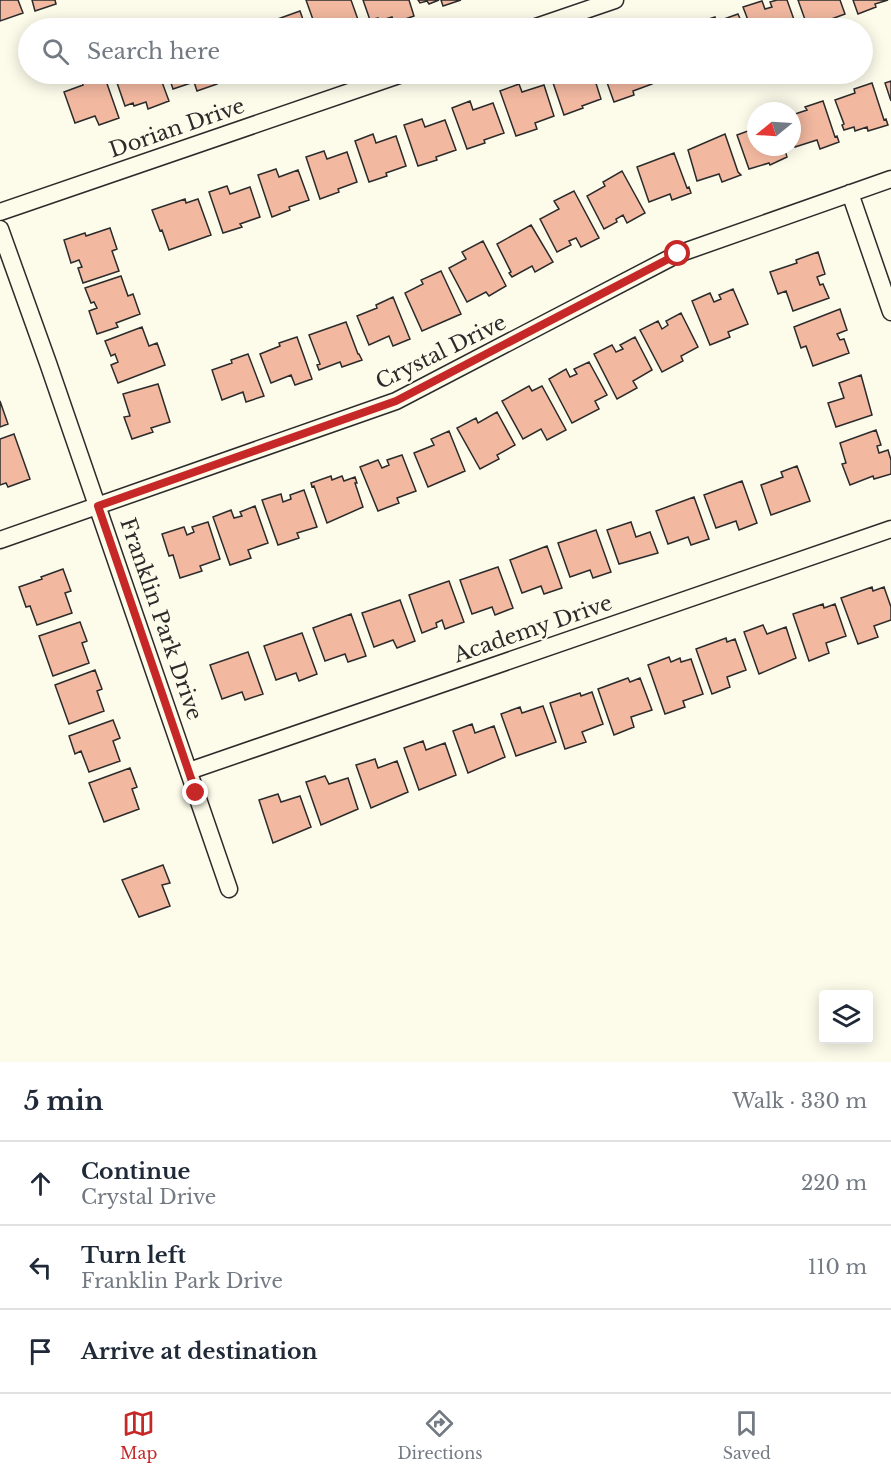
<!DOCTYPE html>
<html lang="en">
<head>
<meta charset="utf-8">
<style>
	:root { --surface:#fff; --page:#f6f6f7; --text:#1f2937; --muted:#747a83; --line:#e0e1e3; --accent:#c62828 }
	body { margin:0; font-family:"Libre Baskerville",serif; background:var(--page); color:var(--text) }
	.controls { position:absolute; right:18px; bottom:18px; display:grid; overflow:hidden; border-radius:6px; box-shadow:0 3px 15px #0003 }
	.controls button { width:54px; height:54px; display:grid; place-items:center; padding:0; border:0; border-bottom:2px solid var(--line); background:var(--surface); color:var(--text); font:30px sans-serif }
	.compass { position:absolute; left:747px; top:102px; width:54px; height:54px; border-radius:50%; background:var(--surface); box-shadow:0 3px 15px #0003; rotate:252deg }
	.stop { position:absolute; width:18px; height:18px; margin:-14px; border:4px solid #c62828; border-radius:50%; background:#fff }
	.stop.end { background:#c62828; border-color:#fff; box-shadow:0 2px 6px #0008 }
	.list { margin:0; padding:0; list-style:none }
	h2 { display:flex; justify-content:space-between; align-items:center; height:78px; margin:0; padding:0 24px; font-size:26px }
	h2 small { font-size:20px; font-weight:400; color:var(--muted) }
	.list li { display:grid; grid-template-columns:39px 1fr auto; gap:18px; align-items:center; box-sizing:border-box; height:84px; padding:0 24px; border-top:2px solid var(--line) }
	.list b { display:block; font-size:22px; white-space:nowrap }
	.list p { margin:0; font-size:20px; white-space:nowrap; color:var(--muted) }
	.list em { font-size:20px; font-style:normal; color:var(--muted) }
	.icon { flex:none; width:33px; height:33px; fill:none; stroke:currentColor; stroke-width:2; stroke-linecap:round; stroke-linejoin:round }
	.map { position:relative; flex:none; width:891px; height:1062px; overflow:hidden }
	.search { position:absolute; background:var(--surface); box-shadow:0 3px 15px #0003; left:18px; right:18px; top:18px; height:66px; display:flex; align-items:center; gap:15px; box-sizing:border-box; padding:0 21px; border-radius:33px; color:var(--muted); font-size:22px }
	.sheet { height:330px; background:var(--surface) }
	nav { display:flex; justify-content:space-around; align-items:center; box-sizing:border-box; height:84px; border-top:2px solid var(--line); background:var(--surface); font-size:16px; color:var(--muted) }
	nav a { display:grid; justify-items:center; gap:3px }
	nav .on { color:var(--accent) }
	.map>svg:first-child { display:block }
</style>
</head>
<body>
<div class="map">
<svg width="891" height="1062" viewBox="0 0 891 1062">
	<rect width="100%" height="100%" fill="#fdfbea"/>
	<path fill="#f2b8a0" stroke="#2b2b2b" stroke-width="1.5" d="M 0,0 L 18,0 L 23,13 L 0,21 Z
		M 32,0 L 55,0 L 56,4 L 35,11 Z
		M 306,0 L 351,0 L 361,28 L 316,28 Z
		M 363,0 L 409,0 L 414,16 L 394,23 L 392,17 L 379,21 L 378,18 L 370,20 Z
		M 418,0 L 439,0 L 429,4 L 427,1 L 420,3 Z
		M 441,0 L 461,0 L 443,6 Z
		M 777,0 L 787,0 L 797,28 L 751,28 L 743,7 L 762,1 L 765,9 L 772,7 L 770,2 Z
		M 798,0 L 840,0 L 845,14 L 826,21 L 827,24 L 808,28 Z
		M 853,0 L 888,0 L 875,4 L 876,7 L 858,14 Z
		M 300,11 L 306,28 L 262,28 L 261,25 Z
		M 738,14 L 744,28 L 698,28 L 696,23 L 715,17 L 717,25 L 725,22 L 724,19 Z
		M 251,23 L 253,28 L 236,28 Z
		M 114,74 L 159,74 L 169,101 L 148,109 L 146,102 L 134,106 L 133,103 L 125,106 Z
		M 168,74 L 213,74 L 217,84 L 197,91 L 194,82 L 173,89 Z
		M 550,74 L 570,74 L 571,75 L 593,74 L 601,99 L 582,106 L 583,108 L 564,115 Z
		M 604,74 L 649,74 L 652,84 L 633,91 L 634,95 L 614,102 Z
		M 660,74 L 680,74 L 681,75 L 663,81 Z
		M 104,75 L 119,118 L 99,125 L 95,116 L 75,123 L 64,92 L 83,85 L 82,82 Z
		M 891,81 L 891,101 L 885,83 Z
		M 872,83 L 884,120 L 886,119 L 888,125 L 868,131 L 867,127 L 855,131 L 854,127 L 844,130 L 842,125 L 844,124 L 835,100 L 855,93 L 854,89 Z
		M 519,84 L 522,92 L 544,85 L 554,116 L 535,123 L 537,129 L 516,136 L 500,91 Z
		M 470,101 L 473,110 L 493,103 L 504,133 L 484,140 L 485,143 L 467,149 L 452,108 Z
		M 823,101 L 835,137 L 837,136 L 839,142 L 820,149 L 817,140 L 795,147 L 792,131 L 792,115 L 807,110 L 805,107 Z
		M 422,119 L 425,127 L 445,120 L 456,150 L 436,157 L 437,160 L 418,166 L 404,125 Z
		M 756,128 L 756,147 L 784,147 L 787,157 L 770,165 L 769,163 L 749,169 L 737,135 Z
		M 373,134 L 376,143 L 396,136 L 406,166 L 386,173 L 387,176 L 369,182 L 355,141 Z
		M 725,134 L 738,172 L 741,175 L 722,182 L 719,174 L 697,181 L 688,150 Z
		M 324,151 L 327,159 L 347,152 L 357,182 L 338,189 L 339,192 L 320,199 L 306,157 Z
		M 674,153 L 687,188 L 689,187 L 691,193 L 672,200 L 670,194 L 649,202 L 637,167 Z
		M 276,169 L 279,177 L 298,170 L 309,200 L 289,207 L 290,210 L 272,217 L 258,175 Z
		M 622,171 L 645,213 L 627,223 L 623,215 L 616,219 L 617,222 L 604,229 L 587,196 L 605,186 L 603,182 Z
		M 227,186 L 230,194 L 250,187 L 260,217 L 240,224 L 242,227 L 223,233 L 209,192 Z
		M 574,191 L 599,238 L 581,247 L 576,238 L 569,241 L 571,245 L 557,252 L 540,219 L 559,209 L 554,201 Z
		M 185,199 L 186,203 L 198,199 L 211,235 L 169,250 L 162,230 L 160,231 L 152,210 Z
		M 531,225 L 553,262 L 535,272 L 532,266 L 512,277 L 509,273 L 511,272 L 497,244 Z
		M 110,228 L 117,249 L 112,251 L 119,271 L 83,283 L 78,268 L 82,267 L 79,260 L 71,263 L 64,240 L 85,233 L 86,236 Z
		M 483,241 L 506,286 L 489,296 L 486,292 L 467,302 L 449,268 L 466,259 L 462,252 Z
		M 818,252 L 825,274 L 817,277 L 820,285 L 823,284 L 829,298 L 793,311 L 786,291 L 778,294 L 770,272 L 797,263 L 796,260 Z
		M 441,271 L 461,314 L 422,331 L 405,293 L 423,284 L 421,280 Z
		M 121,276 L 128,296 L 133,294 L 140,314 L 116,323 L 118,327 L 97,334 L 89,311 L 97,308 L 94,302 L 91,303 L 85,288 Z
		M 733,289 L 748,324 L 728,332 L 730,337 L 710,345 L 692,301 L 710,293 L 714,302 L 721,299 L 719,295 Z
		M 393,297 L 410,339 L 393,346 L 389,336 L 369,345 L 357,316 L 377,308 L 376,305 Z
		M 840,309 L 847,330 L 837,334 L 840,340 L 844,339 L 849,353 L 813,366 L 806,346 L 801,348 L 794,327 Z
		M 681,313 L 698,347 L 681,356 L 683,361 L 662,372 L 640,330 L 658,321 L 662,329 L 668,325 L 666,321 Z
		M 346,322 L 358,354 L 359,354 L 362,360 L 342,367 L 340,362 L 319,370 L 317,365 L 320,364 L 309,335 Z
		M 142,327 L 149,346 L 157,343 L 165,365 L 118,383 L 111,365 L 118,362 L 115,354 L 111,356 L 105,341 Z
		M 297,337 L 312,379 L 295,385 L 291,375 L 271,383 L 260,354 L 280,346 L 279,343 Z
		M 635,337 L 652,370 L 633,381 L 637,388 L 617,399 L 594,354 L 612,345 L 616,352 L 623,349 L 620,345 Z
		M 248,354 L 264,396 L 246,402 L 243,392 L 222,400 L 212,370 L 232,363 L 231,360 Z
		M 589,362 L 607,395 L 595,401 L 599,409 L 572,423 L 549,379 L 566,369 L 570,377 L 577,374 L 574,369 Z
		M 861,375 L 872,415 L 836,427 L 828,403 L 844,398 L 839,383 Z
		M 158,384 L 170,422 L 151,428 L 153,432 L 132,439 L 124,417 L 130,416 L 123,394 Z
		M 529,386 L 532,391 L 542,386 L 566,430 L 547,440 L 541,429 L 523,439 L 502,401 Z
		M 0,401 L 8,424 L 0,427 Z
		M 497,412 L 515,445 L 497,455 L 499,459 L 480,469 L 457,428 L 476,418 L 478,423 Z
		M 876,430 L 881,445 L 877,446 L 879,453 L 888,450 L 891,460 L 891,474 L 874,479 L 873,476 L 850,485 L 842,464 L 846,463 L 840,443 Z
		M 449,431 L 465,471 L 428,487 L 414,453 L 434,445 L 431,439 Z
		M 14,434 L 30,479 L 8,487 L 6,483 L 0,485 L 0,439 Z
		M 402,455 L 416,491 L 397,498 L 399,503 L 378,511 L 360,467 L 378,460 L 382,468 L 389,465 L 387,460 Z
		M 797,466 L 810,501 L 771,515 L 761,485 L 783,477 L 781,472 Z
		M 331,476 L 332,480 L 342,476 L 344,481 L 355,477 L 357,483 L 355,483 L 363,507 L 327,523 L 314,486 L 312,487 L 311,483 Z
		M 742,481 L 757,523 L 739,530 L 736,521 L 716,528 L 704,495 Z
		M 304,490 L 317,527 L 297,533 L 299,538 L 278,545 L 262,500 L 281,494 L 283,502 L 291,499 L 290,495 Z
		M 694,497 L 709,539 L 691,545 L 688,537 L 668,544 L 656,511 Z
		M 255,506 L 268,543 L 248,550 L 251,558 L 230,565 L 213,517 L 231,510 L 234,518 L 242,516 L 240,512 Z
		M 208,522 L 220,559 L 200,566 L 202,571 L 180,578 L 173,555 L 169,556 L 162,534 L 184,527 L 187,535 L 194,532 L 192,527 Z
		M 631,522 L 636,537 L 650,532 L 658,553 L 619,564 L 607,530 Z
		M 596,530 L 611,572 L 593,578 L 590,570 L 570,577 L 558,543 Z
		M 547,546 L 562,588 L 544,594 L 541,586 L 522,593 L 510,560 Z
		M 498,567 L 513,608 L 495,615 L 492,607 L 472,614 L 460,580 Z
		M 63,569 L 71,591 L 65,593 L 72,613 L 37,625 L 30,606 L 26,607 L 19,587 L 42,579 L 41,577 Z
		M 449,581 L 464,622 L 445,629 L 442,620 L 436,623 L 437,627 L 422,633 L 409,595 Z
		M 872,587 L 873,591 L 884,587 L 891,607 L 891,620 L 874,626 L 878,637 L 858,644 L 841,598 Z
		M 400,600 L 415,641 L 397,648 L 393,640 L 374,647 L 362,613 Z
		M 823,604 L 824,608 L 835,604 L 846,636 L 826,643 L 829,653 L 809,661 L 793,614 Z
		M 351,614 L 366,656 L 348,662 L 345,654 L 325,661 L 313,628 Z
		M 80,622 L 87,641 L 82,643 L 89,663 L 53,676 L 39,636 Z
		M 763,625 L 767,634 L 786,627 L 796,658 L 759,674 L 744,632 Z
		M 302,633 L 317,674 L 299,681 L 296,673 L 276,680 L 264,646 Z
		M 726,638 L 727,642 L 735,639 L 746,670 L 727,677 L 730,687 L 712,694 L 696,649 Z
		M 248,652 L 263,694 L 245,700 L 242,692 L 222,699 L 210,665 Z
		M 669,657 L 671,662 L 680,658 L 681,662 L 691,659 L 703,694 L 683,701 L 685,707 L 665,714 L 648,665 Z
		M 95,670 L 102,689 L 97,691 L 104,711 L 69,724 L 55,685 Z
		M 628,678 L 630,682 L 640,678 L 652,710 L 631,717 L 634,727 L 614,735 L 598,689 Z
		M 592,692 L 603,724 L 582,732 L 586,742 L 565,749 L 550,703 L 580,693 L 581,696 Z
		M 543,706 L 556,742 L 516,756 L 501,714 L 520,707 L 522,713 Z
		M 113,720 L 120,738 L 113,741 L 120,761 L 89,772 L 81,751 L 75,754 L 69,736 Z
		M 472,724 L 475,733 L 494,726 L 505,757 L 468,773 L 453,731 Z
		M 423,741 L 426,750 L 445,743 L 456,775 L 419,790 L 404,748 Z
		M 375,759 L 378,768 L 397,761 L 408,792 L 371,808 L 356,765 Z
		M 130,768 L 137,787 L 132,789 L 139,809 L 104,822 L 89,783 Z
		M 325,776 L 329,784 L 348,778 L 358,809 L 321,825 L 306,782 Z
		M 278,794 L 281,802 L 300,796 L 311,827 L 273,843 L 259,800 Z
		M 163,865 L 170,883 L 162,885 L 170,906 L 139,917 L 122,880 Z"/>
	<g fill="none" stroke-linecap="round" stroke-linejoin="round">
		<defs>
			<path id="minor" d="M 533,28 L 615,0
				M 850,193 L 891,312
				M 0,212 L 402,74
				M 0,229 L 48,363 L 229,889
				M 0,540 L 396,401 L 678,254 L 891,179
				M 189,771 L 891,529"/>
		</defs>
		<use href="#minor" stroke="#2b2b2b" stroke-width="19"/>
		<use href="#minor" stroke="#fdfbea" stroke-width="16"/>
	</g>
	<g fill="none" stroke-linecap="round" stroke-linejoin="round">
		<path stroke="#c62828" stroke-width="8" d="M 196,793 L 98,506 L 396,401 L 678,254"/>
	</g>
	<g text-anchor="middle" stroke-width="4.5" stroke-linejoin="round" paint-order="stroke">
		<g font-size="21" fill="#2b2b2b" stroke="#fdfbea">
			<text transform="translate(177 128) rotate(-19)" y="7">Dorian Drive</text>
			<text transform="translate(441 352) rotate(-26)" y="7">Crystal Drive</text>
			<text transform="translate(161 619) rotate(71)" y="7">Franklin Park Drive</text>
			<text transform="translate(533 629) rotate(-19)" y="7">Academy Drive</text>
		</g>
	</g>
</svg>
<div class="controls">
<button><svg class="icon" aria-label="layers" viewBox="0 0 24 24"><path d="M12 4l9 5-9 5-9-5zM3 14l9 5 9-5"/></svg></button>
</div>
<svg class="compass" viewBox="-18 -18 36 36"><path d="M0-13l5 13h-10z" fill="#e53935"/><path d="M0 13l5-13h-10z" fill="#747a83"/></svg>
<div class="stop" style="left:678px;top:254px"></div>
<div class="stop end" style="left:196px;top:793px"></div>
<div class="search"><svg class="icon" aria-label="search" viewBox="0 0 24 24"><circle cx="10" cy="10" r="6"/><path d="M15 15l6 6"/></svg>Search here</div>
</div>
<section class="sheet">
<h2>5 min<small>Walk · 330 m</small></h2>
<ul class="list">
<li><svg class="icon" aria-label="ahead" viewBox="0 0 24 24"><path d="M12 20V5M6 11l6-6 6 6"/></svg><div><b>Continue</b><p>Crystal Drive</p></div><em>220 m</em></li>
<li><svg class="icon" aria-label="left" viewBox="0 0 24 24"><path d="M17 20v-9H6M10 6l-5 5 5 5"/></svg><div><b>Turn left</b><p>Franklin Park Drive</p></div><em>110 m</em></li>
<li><svg class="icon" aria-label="arrive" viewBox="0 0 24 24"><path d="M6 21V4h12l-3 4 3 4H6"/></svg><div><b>Arrive at destination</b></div></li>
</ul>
</section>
<nav>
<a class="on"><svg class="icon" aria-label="map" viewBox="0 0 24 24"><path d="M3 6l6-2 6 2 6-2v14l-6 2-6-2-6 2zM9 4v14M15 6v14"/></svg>Map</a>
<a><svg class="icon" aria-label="directions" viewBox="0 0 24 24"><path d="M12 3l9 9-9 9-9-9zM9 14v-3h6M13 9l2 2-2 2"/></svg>Directions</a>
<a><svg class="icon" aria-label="saved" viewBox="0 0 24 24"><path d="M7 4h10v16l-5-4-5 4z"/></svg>Saved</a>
</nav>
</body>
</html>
